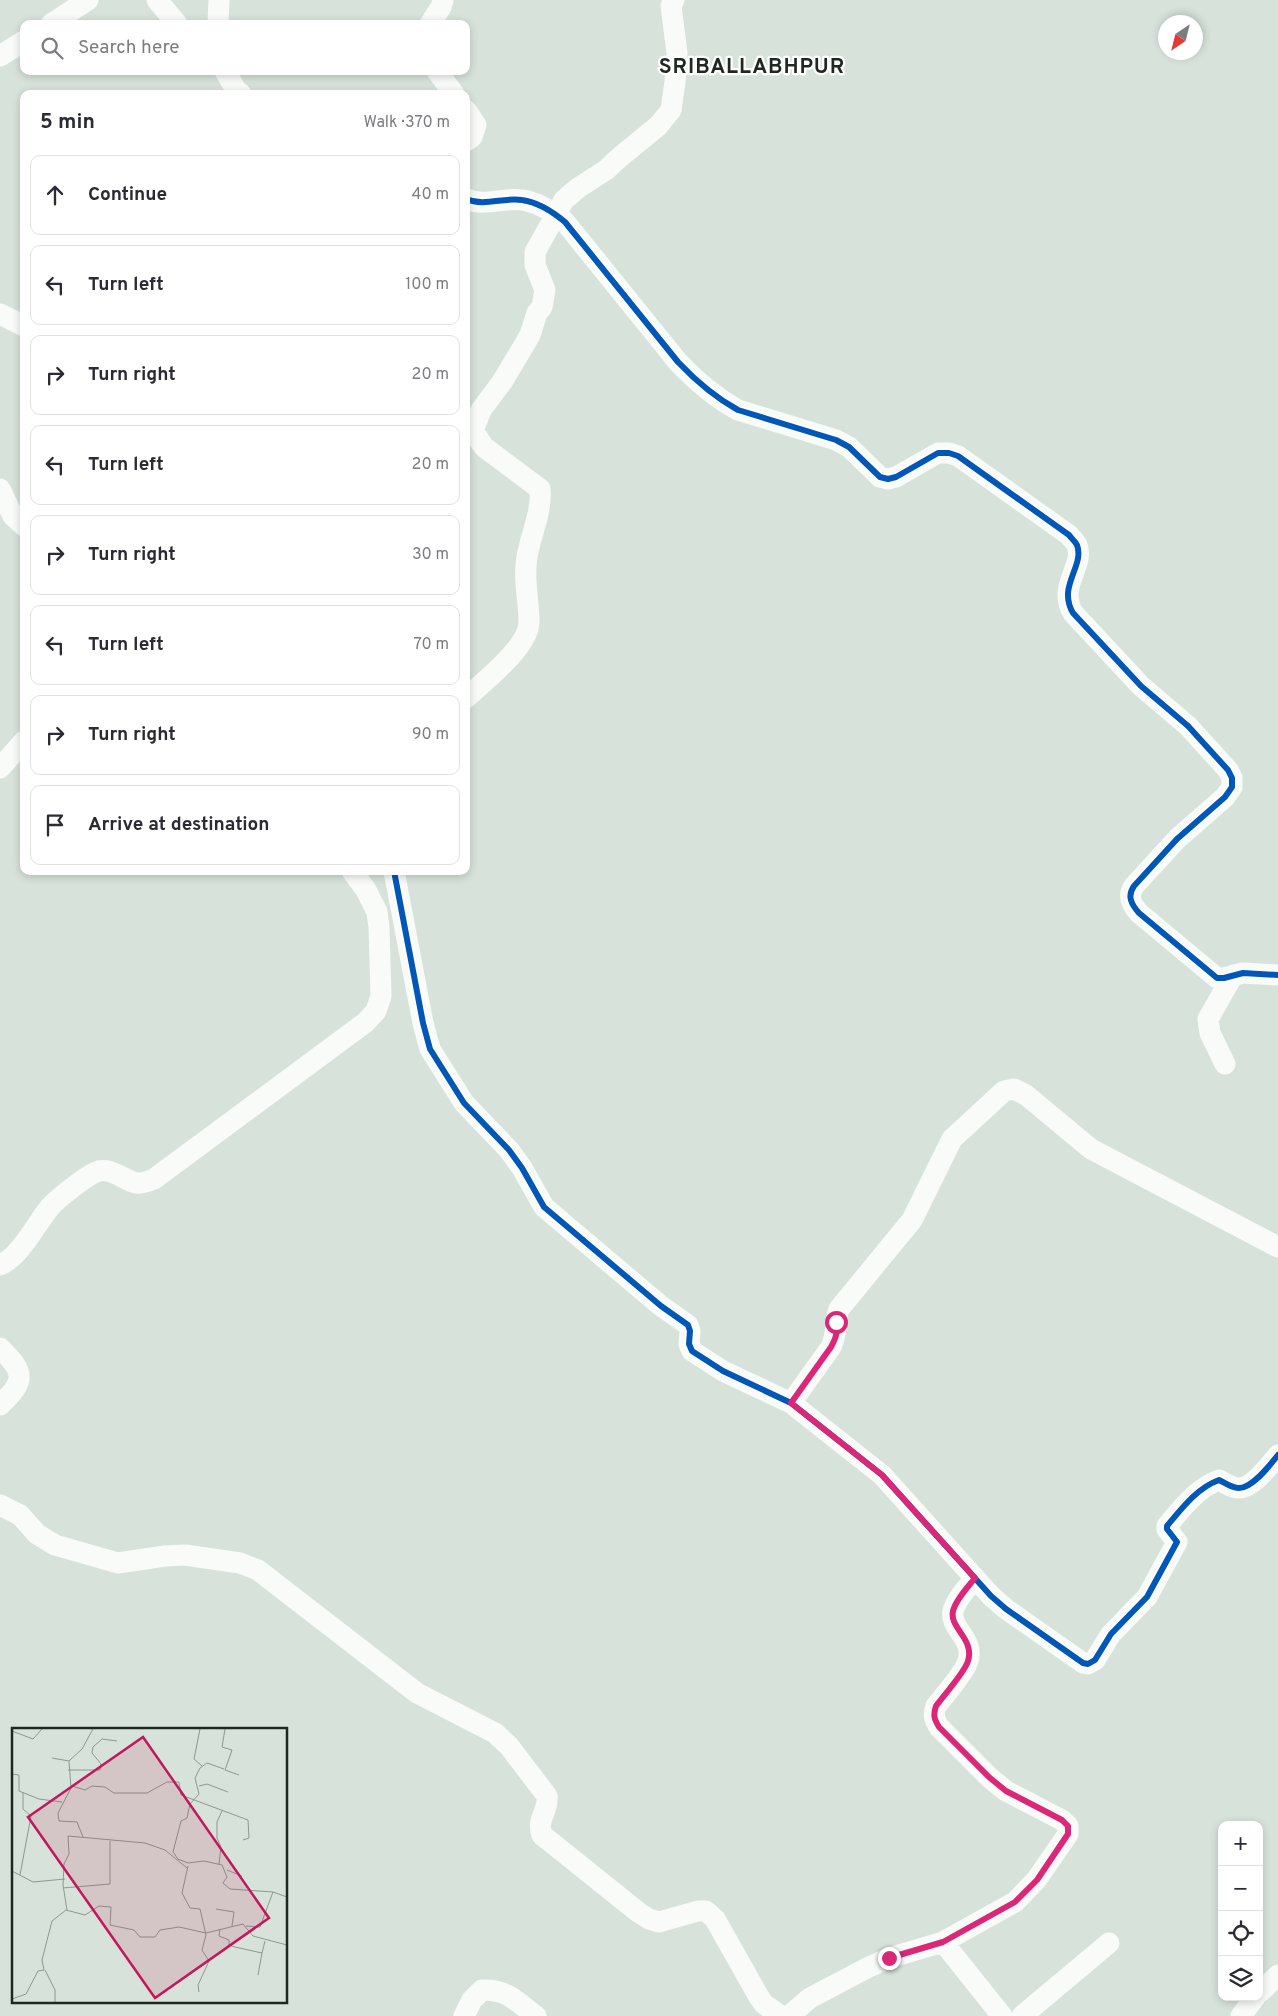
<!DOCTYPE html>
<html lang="en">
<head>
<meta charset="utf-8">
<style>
	:root { --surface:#fff; --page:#f2f2f3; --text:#2b2b33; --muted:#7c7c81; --line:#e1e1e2 }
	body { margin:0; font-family:Overpass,sans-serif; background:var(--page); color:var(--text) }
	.controls { position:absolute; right:15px; bottom:15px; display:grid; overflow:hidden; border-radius:10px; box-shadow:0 2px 8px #0003 }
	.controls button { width:45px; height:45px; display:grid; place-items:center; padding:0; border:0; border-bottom:1px solid var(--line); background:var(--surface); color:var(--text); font:25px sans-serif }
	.compass { position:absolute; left:1158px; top:15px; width:45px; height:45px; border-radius:50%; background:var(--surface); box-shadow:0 2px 8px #0003; rotate:215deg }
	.stop { position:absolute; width:15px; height:15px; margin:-11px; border:4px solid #db2777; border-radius:50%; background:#fff }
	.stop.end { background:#db2777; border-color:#fff; box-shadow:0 1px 5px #0008 }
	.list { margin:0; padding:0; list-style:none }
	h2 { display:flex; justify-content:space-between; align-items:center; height:65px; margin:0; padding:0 20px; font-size:21px }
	h2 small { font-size:16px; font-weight:400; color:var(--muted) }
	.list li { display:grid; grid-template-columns:32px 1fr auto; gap:15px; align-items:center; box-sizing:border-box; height:80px; margin:0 10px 10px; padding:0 10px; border:1px solid var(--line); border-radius:10px }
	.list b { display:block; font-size:19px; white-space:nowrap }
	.list em { font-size:16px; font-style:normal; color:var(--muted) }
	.icon { flex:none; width:28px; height:28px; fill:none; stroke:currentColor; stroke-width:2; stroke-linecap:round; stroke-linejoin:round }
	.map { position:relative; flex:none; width:1278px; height:2016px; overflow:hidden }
	.search { position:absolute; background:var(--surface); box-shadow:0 2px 8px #0003; left:20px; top:20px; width:450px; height:55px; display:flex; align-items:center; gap:12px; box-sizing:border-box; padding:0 18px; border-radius:10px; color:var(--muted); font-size:19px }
	.panel { position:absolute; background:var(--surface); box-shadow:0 2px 8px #0003; left:20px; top:90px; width:450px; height:785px; border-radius:10px }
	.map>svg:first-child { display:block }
</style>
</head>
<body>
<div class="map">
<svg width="1278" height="2016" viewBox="0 0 1278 2016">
	<rect width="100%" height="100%" fill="#d7e3da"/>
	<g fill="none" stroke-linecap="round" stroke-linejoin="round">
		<path stroke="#f9fbf9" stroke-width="21" d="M 157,0 L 177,24
			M 51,24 L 88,0
			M 218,24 L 219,0
			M 430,24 L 441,7 L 443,0
			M 0,56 L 24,41
			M 225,71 L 236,90 L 241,94
			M 437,71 L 454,94
			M 466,110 L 476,125 L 472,137 L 466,141
			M 466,199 C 485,207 503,197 522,200 C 537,202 553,212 565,222 L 678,362 C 695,380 716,398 738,410 L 836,440 L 849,447 L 880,477 L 888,479 L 896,477 L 938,453 L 949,453 L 958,456 L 1069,535 C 1071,538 1075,541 1077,545 C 1085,566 1057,586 1073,613 L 1141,686 L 1188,726 L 1228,770 L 1232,778 L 1232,787 L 1225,797 L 1177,839 L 1134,886 C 1127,896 1131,904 1139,913 L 1217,978 L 1224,978 L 1243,973 L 1278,975
			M 0,314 L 24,326
			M 0,489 L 13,516 L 24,526
			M 466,698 C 483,682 529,647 529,622 C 529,600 523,579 527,557 C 531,533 542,513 540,489 L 484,447 L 473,431 L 481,410 L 502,382 L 520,352 L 530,335 L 537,313 L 542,307 L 545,290 L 535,265 L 535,252 L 564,200 L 578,188 L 606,170 L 620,157 L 658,126 L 671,110 L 675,82 L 677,53 L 671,6 L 674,0
			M 0,768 L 24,741
			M 394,871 L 423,1023 L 430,1049 L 464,1103 L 509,1150 L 522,1168 L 544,1207 L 661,1306 L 688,1325 L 690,1331 L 689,1344 L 692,1351 L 723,1371 L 791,1403 L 882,1475 L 991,1596 L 1006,1609 L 1083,1663 L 1088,1664 L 1095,1660 L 1111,1634 L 1147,1597 L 1177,1542 L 1167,1529 L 1167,1526 C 1182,1508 1197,1488 1219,1480 C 1225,1483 1232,1488 1238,1488 C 1252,1489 1270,1465 1278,1455
			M 1225,1064 L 1210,1033 L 1208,1019 L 1233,975
			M 0,1265 C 20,1257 36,1224 50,1207 C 58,1198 85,1177 96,1172 C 110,1166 123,1180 136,1183 C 142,1184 148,1181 154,1179 L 366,1022 L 376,1011 L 381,996 L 379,927 L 377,912 L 366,890 L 352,871
			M 0,1348 C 25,1372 26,1381 0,1405
			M 791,1403 L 831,1347 C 838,1333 834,1323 839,1309 L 912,1220 L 952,1139 L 1004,1091 L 1014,1089 L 1026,1095 L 1091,1149 L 1278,1247
			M 0,1505 L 20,1515 L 37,1534 L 55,1545 L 118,1563 L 165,1556 L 185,1555 L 240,1563 L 258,1570 L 417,1693 L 495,1733 L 509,1746 L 547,1796 C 549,1811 536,1819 542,1835 L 638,1912 L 649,1919 L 659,1922 L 698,1911 L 706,1911 L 715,1919 L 759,1997 L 764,2004 L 781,2016
			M 943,1942 L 1002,2016
			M 1259,1993 L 1278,1975
			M 464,2016 L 472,2000 L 482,1990 C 507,1989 517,2002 536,2016
			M 789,2016 L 810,1998 L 867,1968 L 889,1958 L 943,1942 L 1015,1902 L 1037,1879 L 1068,1834 L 1068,1826 L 1062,1820 L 1006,1791 L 990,1778 L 939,1727 C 934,1719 933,1715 936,1706 C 944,1696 965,1672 968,1661 C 975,1639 949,1628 953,1611 C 956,1599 968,1587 975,1578
			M 1022,2016 L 1109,1943
			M 1241,2016 L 1255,1997"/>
		<defs>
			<path id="cycleway" d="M 466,199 C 485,207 503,197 522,200 C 537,202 553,212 565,222 L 678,362 C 695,380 716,398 738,410 L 836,440 L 849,447 L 880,477 L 888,479 L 896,477 L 938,453 L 949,453 L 958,456 L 1069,535 C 1071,538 1075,541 1077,545 C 1085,566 1057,586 1073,613 L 1141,686 L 1188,726 L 1228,770 L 1232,778 L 1232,787 L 1225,797 L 1177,839 L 1134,886 C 1127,896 1131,904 1139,913 L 1217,978 L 1224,978 L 1243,973 L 1278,975
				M 394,871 L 423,1023 L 430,1049 L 464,1103 L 509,1150 L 522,1168 L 544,1207 L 661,1306 L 688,1325 L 690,1331 L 689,1344 L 692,1351 L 723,1371 L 791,1403 L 882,1475 L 991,1596 L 1006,1609 L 1083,1663 L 1088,1664 L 1095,1660 L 1111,1634 L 1147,1597 L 1177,1542 L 1167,1529 L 1167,1526 C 1182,1508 1197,1488 1219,1480 C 1225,1483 1232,1488 1238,1488 C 1252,1489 1270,1465 1278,1455"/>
		</defs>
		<use href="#cycleway" stroke="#fff" stroke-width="9"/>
		<use href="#cycleway" stroke="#0057b8" stroke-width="6"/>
	</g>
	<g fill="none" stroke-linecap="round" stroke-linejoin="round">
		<path stroke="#db2777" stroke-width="6" d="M 836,1322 C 838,1332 836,1338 831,1347 L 791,1403 L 882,1475 L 975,1578 C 968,1587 956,1599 953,1611 C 949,1628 975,1639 968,1661 C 965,1672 944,1695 936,1706 C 933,1715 934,1719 939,1727 L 990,1778 L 1006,1791 L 1062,1820 L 1068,1826 L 1068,1834 L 1037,1880 L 1015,1902 L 943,1942 L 889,1958"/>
	</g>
	<g text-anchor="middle" stroke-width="4.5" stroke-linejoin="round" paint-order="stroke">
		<g font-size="21" font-weight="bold" letter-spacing="1" fill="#1e2821" stroke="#fff">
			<text x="752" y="73">SRIBALLABHPUR</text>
		</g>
	</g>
	<g transform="translate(12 1728)">
		<rect width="275" height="275" fill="#d7e3da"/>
		<path fill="none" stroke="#8d9890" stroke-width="1" d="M 188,1 L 182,31 L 190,38M 213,1 L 210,19 L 220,22 L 213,42 L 227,47M 0,3 L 21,11 L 30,1M 40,30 L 57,33M 212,41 L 195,35 L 188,40 L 183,50 L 187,66 L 178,76 L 175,90 L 169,93 L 161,124 L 166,131 L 176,135 L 192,133 L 210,137 L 215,149 L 211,155 L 218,161 L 261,164 L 275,169M 56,42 L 88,42 L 89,36 L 80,25 L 81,19 L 90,11 L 105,13M 0,46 L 7,47 L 7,63 L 27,71 L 50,74M 60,58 L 73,62 L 80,58 L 93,59 L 102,65 L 135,65 L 155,54 L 167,54 L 169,67 L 236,92 L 237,110 L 231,112M 187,58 L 195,56 L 216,64M 71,109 L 65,94 L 47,93 L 46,85 L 59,60 L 57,33 L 70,21 L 81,1M 207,136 L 209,119 L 205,110 L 205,94 L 210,83M 176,138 L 170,165 L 178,180 L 188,181 L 194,207 L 190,222 L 197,233 L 186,257 L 187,264M 215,142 L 230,148M 0,143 L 21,154 L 53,151M 8,147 L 19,88 L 11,81 L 11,64M 51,160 L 98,156 L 98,113M 204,181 L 222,184 L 220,198M 55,182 L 51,157 L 52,136 L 57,126 L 56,108 L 133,115 L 153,122 L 175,140M 234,198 L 248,199 L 261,164M 208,201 L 207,208 L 217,212 L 217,217 L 223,219 L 250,225 L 253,213M 33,242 L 43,262 L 43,274M 246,247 L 250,225M 0,271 L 14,266 L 26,243 L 32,242 L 30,232 L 40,193 L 54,182 L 73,187 L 87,178 L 99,179 L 98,197 L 122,202 L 128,209 L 143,209 L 148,202 L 167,199 L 194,205 L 231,196 L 241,208 L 275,217"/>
		<path fill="#c2185b" fill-opacity="0.15" stroke="#c2185b" stroke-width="2.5" d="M 131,9 L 257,190 L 143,270 L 16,89 Z"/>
		<rect width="275" height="275" fill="none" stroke="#1e2821" stroke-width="2.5"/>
	</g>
</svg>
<div class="controls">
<button>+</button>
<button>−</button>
<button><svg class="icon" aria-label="locate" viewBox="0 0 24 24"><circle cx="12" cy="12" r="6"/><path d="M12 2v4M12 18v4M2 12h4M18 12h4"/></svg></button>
<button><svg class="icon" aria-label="layers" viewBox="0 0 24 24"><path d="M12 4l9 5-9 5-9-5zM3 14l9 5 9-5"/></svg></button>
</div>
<svg class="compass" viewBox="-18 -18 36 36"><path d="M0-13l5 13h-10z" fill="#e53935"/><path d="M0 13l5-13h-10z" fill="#7c7c81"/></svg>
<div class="stop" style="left:836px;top:1322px"></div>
<div class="stop end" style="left:889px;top:1958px"></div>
<div class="search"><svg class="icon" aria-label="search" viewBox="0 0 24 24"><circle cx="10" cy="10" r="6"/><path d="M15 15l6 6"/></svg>Search here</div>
<section class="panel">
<h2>5 min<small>Walk · 370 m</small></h2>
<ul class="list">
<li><svg class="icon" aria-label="ahead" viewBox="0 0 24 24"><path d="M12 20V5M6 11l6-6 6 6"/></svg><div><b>Continue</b></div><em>40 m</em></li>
<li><svg class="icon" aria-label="left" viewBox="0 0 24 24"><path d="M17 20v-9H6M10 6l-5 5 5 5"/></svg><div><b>Turn left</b></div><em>100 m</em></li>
<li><svg class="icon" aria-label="right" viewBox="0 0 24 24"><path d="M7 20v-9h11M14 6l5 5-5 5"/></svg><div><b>Turn right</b></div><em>20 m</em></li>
<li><svg class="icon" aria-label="left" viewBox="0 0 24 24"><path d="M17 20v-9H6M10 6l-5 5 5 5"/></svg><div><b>Turn left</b></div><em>20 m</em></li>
<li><svg class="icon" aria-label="right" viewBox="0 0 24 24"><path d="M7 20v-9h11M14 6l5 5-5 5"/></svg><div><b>Turn right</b></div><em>30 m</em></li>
<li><svg class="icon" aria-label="left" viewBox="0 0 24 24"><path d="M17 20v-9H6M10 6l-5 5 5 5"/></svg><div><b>Turn left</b></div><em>70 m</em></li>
<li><svg class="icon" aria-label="right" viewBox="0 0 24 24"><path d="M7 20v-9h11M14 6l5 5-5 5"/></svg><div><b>Turn right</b></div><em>90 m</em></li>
<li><svg class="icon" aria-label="arrive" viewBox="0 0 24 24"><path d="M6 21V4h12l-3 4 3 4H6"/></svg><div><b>Arrive at destination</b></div></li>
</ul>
</section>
</div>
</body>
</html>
